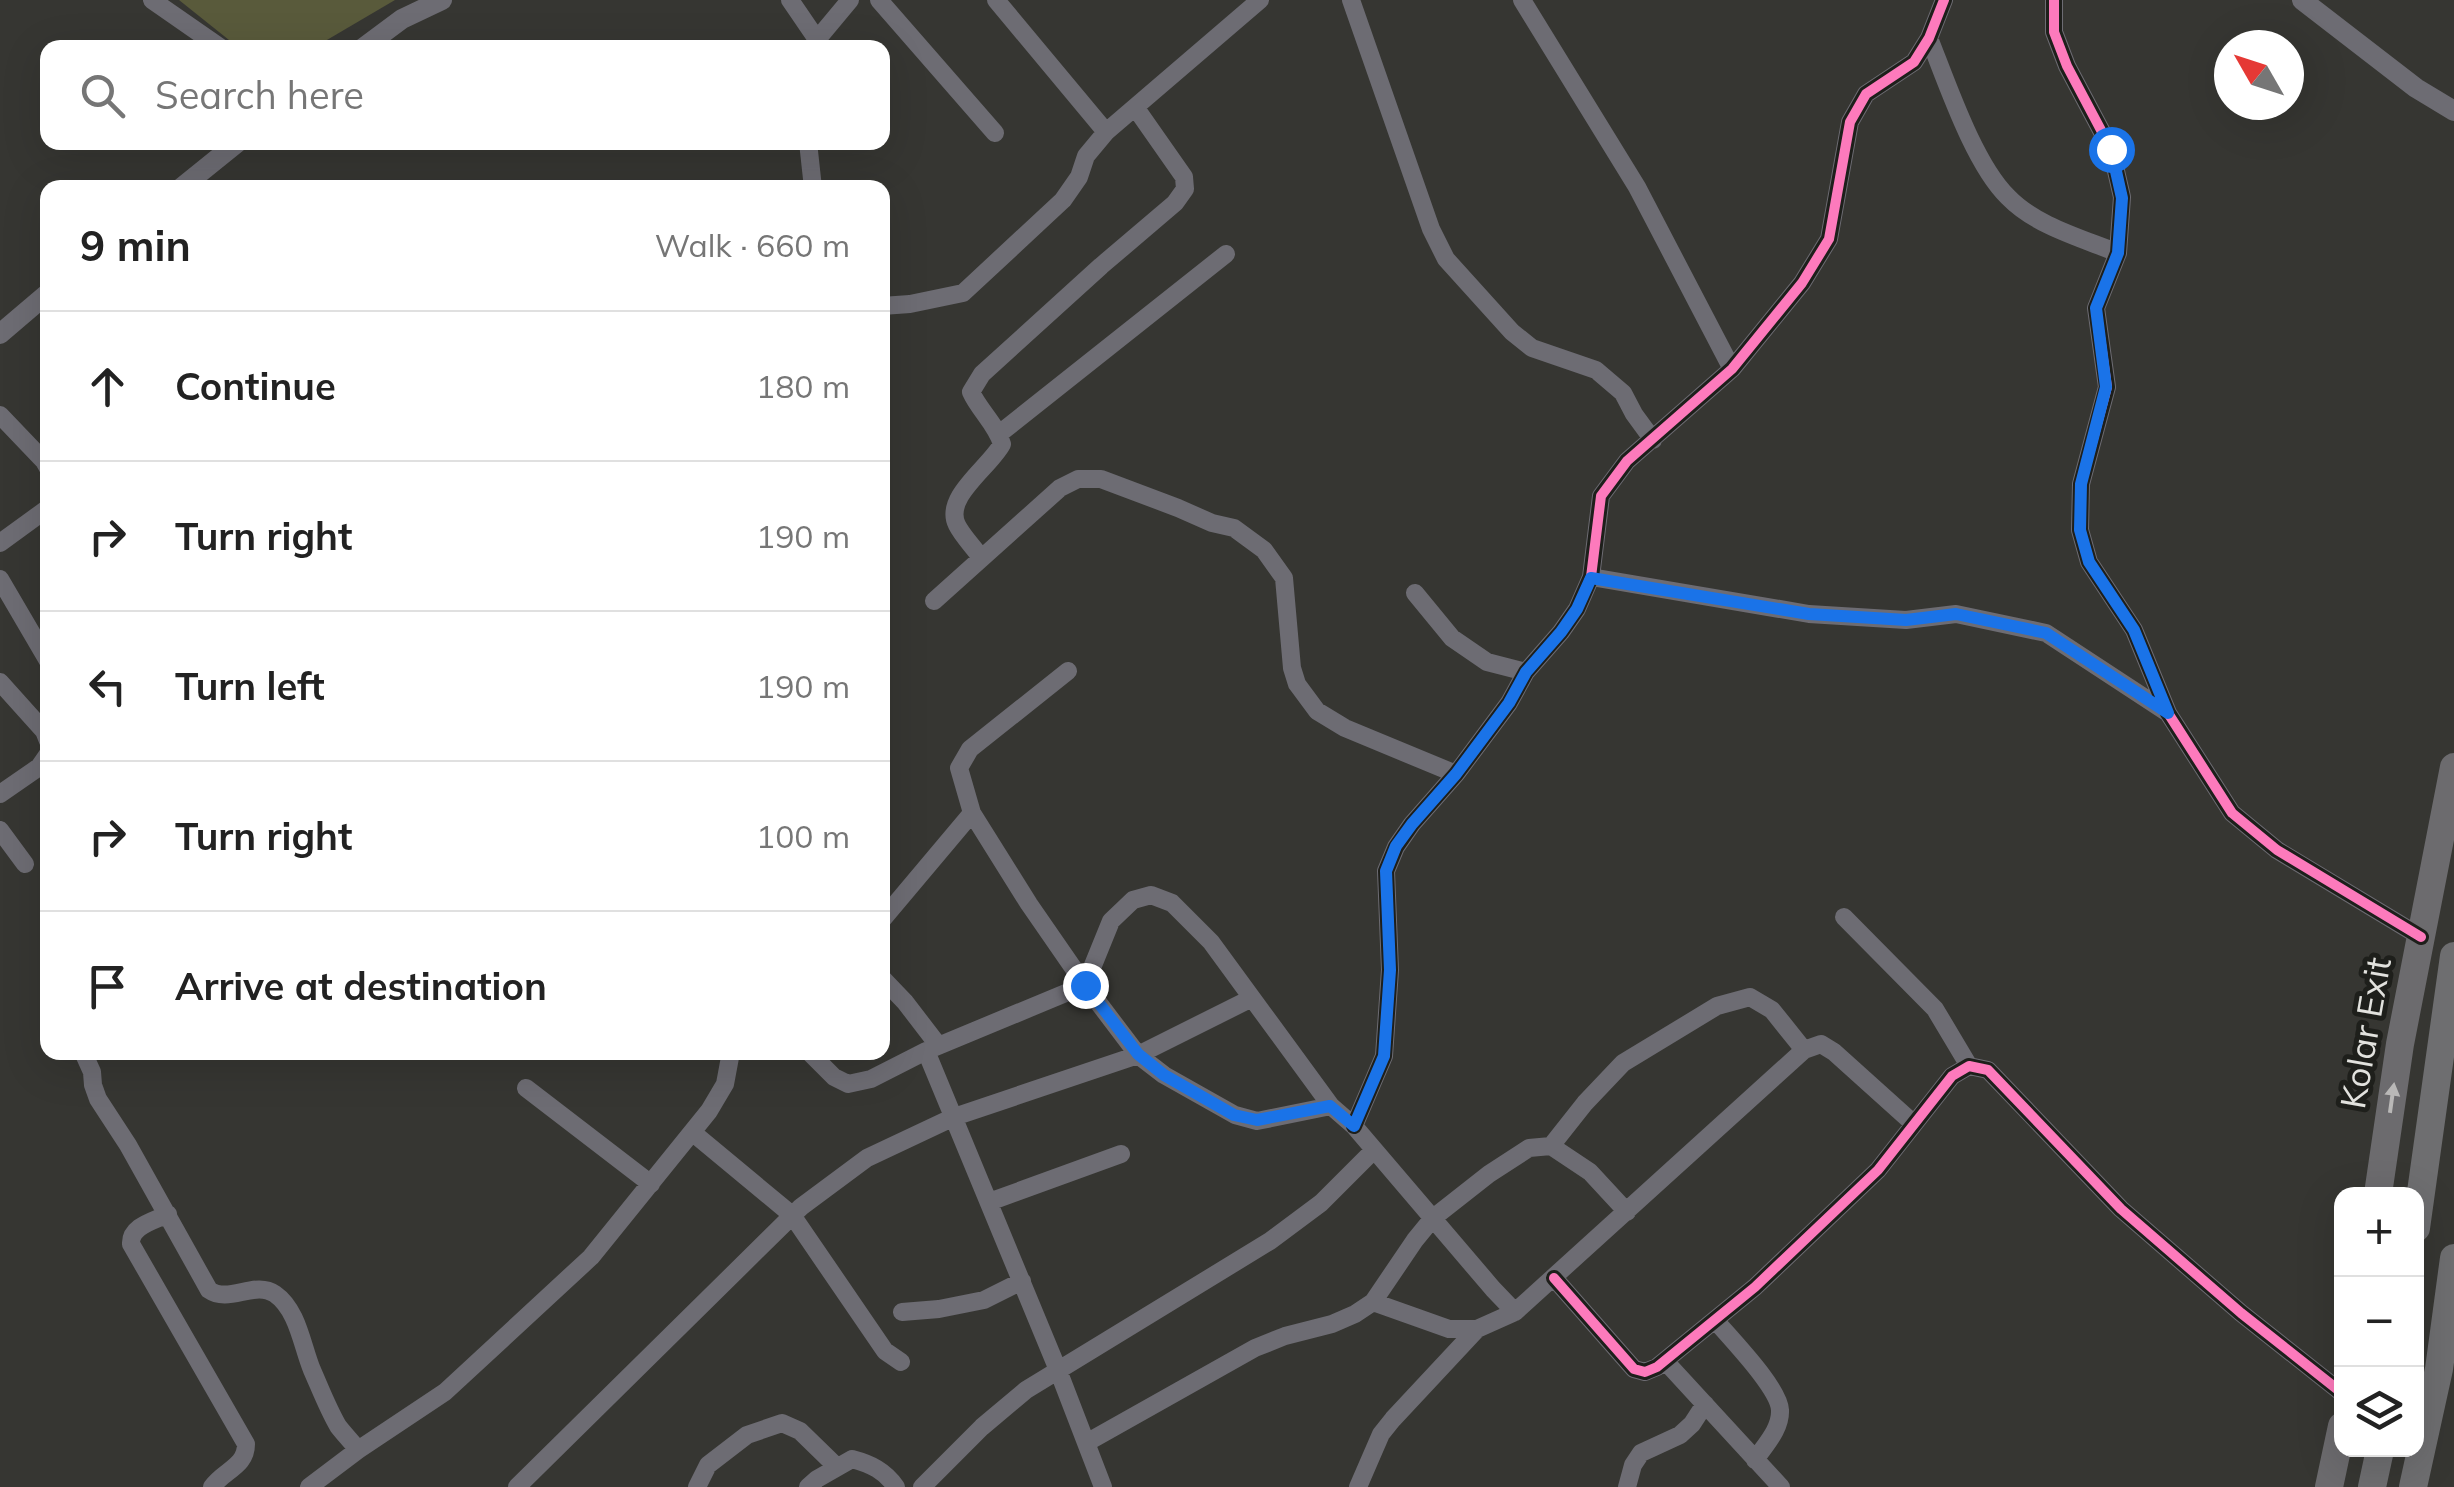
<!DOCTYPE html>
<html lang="en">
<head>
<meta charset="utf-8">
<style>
	:root { --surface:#fff; --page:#f2f2f2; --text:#222; --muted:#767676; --line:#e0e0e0 }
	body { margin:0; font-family:Mulish,sans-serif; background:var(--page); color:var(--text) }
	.controls { position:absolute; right:30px; bottom:30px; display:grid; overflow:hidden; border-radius:20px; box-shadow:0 10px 40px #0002 }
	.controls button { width:90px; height:90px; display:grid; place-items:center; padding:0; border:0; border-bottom:2px solid var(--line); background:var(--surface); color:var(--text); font:50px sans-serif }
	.compass { position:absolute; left:2214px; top:30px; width:90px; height:90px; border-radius:50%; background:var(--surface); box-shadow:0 10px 40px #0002; rotate:309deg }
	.stop { position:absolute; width:30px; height:30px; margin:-22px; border:8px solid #1a73e8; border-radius:50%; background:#fff }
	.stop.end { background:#1a73e8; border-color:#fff; box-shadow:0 2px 10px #0008 }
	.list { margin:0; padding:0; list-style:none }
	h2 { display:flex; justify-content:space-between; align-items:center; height:130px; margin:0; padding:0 40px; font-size:42px }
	h2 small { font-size:32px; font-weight:400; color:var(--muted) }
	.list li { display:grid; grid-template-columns:65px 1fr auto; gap:30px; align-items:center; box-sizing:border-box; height:150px; padding:0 40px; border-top:2px solid var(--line) }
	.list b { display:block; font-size:38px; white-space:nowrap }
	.list em { font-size:32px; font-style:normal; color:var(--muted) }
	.icon { flex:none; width:55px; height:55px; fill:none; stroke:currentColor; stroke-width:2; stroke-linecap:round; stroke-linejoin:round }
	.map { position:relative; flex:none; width:2454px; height:1487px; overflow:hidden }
	.search { position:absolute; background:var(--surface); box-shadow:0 10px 40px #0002; left:40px; top:40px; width:850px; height:110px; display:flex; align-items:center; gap:25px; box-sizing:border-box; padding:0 35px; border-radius:20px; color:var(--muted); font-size:38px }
	.panel { position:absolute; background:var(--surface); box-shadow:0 10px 40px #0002; left:40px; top:180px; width:850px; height:880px; border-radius:20px }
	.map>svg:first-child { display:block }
</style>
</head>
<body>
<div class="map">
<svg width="2454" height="1487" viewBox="0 0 2454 1487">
	<rect width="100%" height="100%" fill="#363632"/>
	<path fill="#595a3b" d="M 179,0 L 395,0 L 315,47 L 239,48 Z"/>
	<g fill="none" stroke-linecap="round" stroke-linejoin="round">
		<path stroke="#6d6c73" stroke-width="18" d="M 152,0 L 221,48
			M 790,0 L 818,41
			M 879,0 L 995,133
			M 996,0 L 1106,132
			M 1351,0 L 1431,229 L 1446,259 L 1512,332 L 1532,348 L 1596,370 L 1623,393 L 1634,414 L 1653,440
			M 1522,0 L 1637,187 L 1732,369
			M 2054,0 L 2054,32 L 2067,66 L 2111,149 L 2122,197 L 2118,253 L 2096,308 L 2107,387 L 2081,484 L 2080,530 L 2089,562 L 2134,630 L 2168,713 L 2232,813 L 2277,850 L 2421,937
			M 1929,38 C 1947,83 1974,164 2008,197 C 2036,226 2081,238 2118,253
			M 815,48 L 820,36 L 850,0
			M 808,142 L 813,188
			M 882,306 L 910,304 L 963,293 L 1063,200 L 1079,177 L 1086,156 L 1106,132 L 1260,0
			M 0,415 L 44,461 L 48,468
			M 999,434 L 1226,254
			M 0,543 L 48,508
			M 981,558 C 974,547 963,537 957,525 C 943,497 990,467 1002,444 C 996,424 979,410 971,392 L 982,374 L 1101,266 L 1175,203 L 1185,189 L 1184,177 L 1135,107
			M 1591,577 L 1809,614 L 1906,620 L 1956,614 L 2046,633 L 2168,713
			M 0,579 L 48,661
			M 1415,593 L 1452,638 L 1487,662 L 1526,672
			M 934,601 L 1060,488 L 1078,479 L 1101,479 L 1178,508 L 1212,523 L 1234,528 L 1264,550 L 1284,578 L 1292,668 L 1297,684 L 1317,711 L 1345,728 L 1456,774
			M 1068,671 L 970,749 L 959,768 L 972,813 L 1029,904 L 1085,985 L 1138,1055 L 1164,1075 L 1235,1115 L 1257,1121 L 1331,1106
			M 0,682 L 44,731 L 48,741
			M 0,794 L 39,767 L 48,754
			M 0,830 L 25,864
			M 1844,917 L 1935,1009 L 1969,1066
			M 882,920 L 972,813
			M 882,978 L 905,1002 L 938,1045
			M 926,1051 L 1058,1370 L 1103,1487
			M 83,1052 L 92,1072 L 93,1085 L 98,1099 L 128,1145 L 209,1290 C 229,1304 255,1280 275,1294 C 298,1310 302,1346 312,1370 C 320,1388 328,1409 338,1426 C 344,1434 352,1442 358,1450
			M 809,1052 L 834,1077 L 848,1084 L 871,1079 L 926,1051 L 1085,985 L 1111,921 L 1133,900 L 1151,895 L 1172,903 L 1211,942 L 1331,1106 L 1354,1126 L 1493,1289 L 1515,1312
			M 526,1088 L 651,1184
			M 1354,1126 L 1384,1056 L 1390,970 L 1386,871 L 1396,847 L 1412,824 L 1456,774 L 1509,703 L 1526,672 L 1561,632 L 1577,609 L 1591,577 L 1601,496 L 1627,461 L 1732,369 L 1802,283 L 1829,239 L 1850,122 L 1866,94 L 1914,62 L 1929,38 L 1944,0
			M 692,1132 L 792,1215 L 885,1351 L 901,1362
			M 1551,1146 L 1585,1103 L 1623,1063 L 1717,1006 L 1750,997 L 1772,1010 L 1804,1050
			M 989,1202 L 1121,1154
			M 168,1214 C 154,1221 130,1226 131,1244 L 246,1444 C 246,1467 224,1470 212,1487
			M 1554,1278 L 1634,1369 L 1645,1372 L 1657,1367 L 1755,1287 L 1878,1170 L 1952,1076 L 1969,1066 L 1988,1070 L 2121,1209 L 2241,1313 L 2342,1393
			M 1373,1302 L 1449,1329 L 1477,1329 L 1515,1312 L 1804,1050 L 1821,1044 L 1834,1052 L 1914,1124
			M 902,1312 L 939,1309 L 984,1300 L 1022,1281
			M 1715,1320 C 1731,1339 1779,1388 1780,1410 C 1781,1429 1765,1445 1755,1460
			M 1665,1361 L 1781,1487
			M 1086,1443 L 1255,1348 L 1285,1336 L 1332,1324 L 1355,1314 L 1373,1302 L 1415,1240 L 1433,1218 L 1489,1174 L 1529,1148 L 1551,1146 L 1590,1172 L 1627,1212
			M 309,1487 L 358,1450 L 445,1392 L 591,1257 L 709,1111 L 725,1084 L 731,1052
			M 517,1487 L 801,1207 L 867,1158 L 954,1117 L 1138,1055 L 1252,998
			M 697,1487 L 708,1465 L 747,1435 L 782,1423 L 800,1431 L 837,1467
			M 808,1487 L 817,1479 L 852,1459 C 871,1464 885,1471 896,1487
			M 922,1487 L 982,1427 L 1026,1390 L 1270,1241 L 1321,1203 L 1374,1150
			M 1358,1487 L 1381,1434 L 1393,1419 L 1477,1329
			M 1627,1487 L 1633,1465 L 1641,1453 L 1680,1435 L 1692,1424 L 1705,1404"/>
		<path stroke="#6d6c73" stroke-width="20" d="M 2302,0 L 2416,88 L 2454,111
			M 363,48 L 402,19 L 442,0
			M 181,188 L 238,142
			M 0,334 L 48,293"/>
		<path stroke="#6c6b6e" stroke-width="28" d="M 2378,1194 L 2400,1044 L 2454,767
			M 2329,1487 L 2342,1426"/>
		<path stroke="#6e6e70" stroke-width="28" d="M 2416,1228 L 2454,956
			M 2372,1487 L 2380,1450
			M 2413,1487 L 2439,1369 L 2454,1258"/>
		<defs>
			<path id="cycleway" d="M 2054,0 L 2054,32 L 2067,66 L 2111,149 L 2122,197 L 2118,253 L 2096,308 L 2107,387 L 2081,484 L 2080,530 L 2089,562 L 2134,630 L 2168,713 L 2232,813 L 2277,850 L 2421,937
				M 1354,1126 L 1384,1056 L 1390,970 L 1386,871 L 1396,847 L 1412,824 L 1456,774 L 1509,703 L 1526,672 L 1561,632 L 1577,609 L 1591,577 L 1601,496 L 1627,461 L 1732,369 L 1802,283 L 1829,239 L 1850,122 L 1866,94 L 1914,62 L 1929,38 L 1944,0
				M 1554,1278 L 1634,1369 L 1645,1372 L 1657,1367 L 1755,1287 L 1878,1170 L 1952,1076 L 1969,1066 L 1988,1070 L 2121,1209 L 2241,1313 L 2342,1393"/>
		</defs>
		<use href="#cycleway" stroke="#1e1f1b" stroke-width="16"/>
		<use href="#cycleway" stroke="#fd7abc" stroke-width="10"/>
	</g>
	<defs><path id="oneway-solid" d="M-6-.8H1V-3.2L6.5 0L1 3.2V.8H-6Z" transform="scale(2.5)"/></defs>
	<use fill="#b9b8b7" href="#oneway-solid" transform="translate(2392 1098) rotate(-82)"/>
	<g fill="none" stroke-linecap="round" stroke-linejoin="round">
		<path stroke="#1a73e8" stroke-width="12" d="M 1085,985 L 1138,1054 L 1164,1075 L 1234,1115 L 1257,1120 L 1330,1106 L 1354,1126 L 1384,1056 L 1390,970 L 1386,871 L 1396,846 L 1412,824 L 1456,774 L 1509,703 L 1526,672 L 1561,632 L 1577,609 L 1591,578 L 1809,614 L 1906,620 L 1956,614 L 2046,633 L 2168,713 L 2134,630 L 2089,562 L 2080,530 L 2081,484 L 2106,387 L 2096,308 L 2118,253 L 2122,198 L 2111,149"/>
	</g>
	<g text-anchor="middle" stroke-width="10" stroke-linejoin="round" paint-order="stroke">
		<g font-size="35" fill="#e2e2de" stroke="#1e1f1b">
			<text transform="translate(2366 1033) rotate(-80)" y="12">Kolar Exit</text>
		</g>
	</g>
</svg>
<div class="controls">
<button>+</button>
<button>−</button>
<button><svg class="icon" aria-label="layers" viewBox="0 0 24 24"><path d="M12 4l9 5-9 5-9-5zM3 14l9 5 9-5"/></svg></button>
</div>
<svg class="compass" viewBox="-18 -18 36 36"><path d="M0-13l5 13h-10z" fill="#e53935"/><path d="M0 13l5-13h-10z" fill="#767676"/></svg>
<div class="stop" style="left:2111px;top:149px"></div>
<div class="stop end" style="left:1085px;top:985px"></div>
<div class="search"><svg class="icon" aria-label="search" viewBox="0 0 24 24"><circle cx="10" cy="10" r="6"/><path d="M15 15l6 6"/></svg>Search here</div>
<section class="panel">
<h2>9 min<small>Walk · 660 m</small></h2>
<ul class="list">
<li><svg class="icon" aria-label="ahead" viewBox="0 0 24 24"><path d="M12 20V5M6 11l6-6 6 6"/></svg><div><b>Continue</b></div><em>180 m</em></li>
<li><svg class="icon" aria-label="right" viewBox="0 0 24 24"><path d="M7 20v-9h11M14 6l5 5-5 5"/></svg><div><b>Turn right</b></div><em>190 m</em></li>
<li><svg class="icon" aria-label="left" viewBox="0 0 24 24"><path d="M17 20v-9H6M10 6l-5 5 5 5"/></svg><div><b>Turn left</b></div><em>190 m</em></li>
<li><svg class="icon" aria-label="right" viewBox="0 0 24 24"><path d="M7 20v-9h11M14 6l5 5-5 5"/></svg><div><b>Turn right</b></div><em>100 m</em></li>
<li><svg class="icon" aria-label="arrive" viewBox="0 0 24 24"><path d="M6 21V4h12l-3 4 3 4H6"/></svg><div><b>Arrive at destination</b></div></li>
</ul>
</section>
</div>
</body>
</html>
